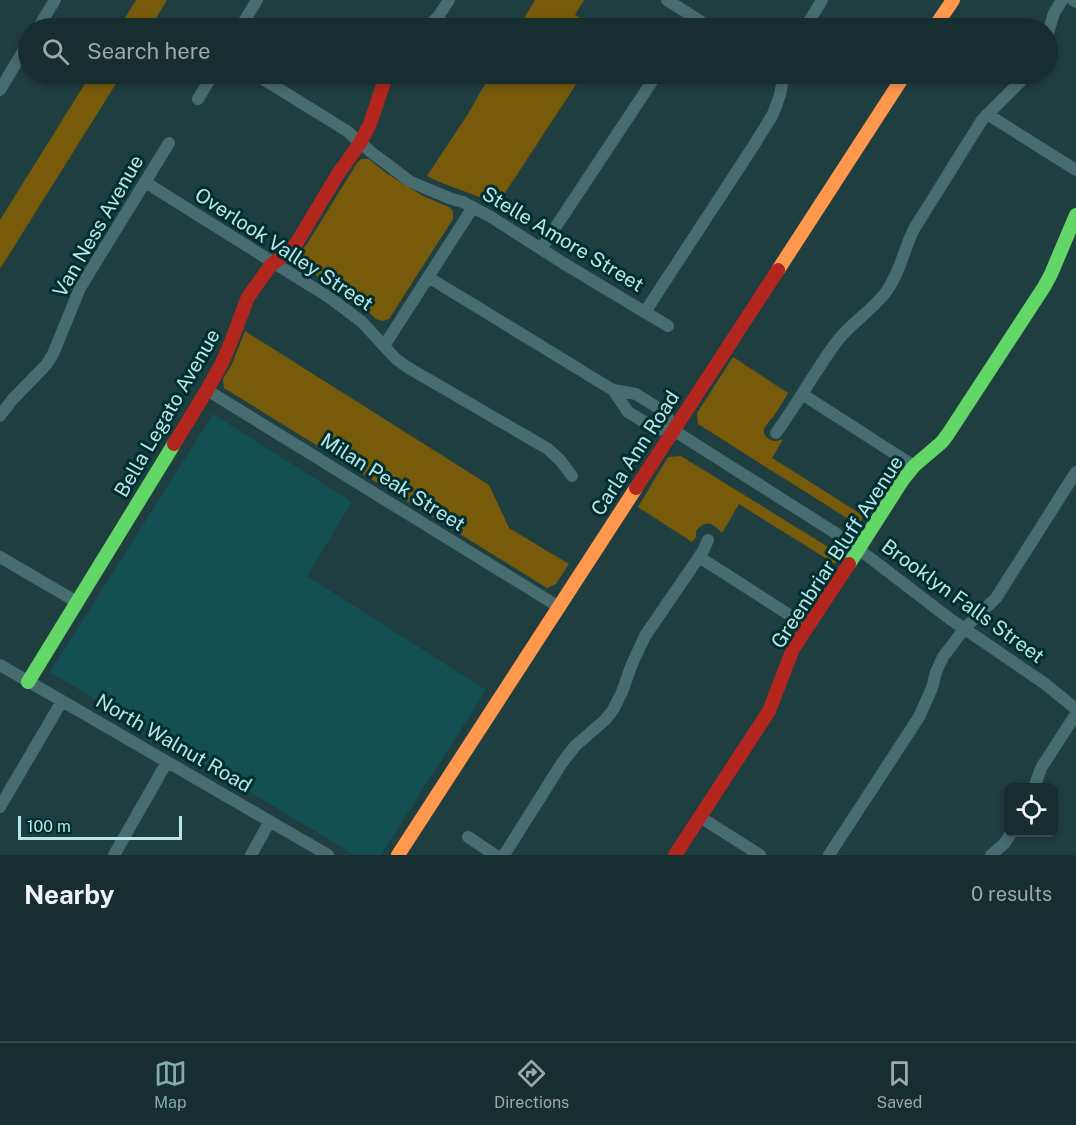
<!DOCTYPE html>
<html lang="en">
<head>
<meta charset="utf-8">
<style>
	:root { --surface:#172e30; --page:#243a3c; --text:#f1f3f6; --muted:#9ea8ab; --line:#364a4c; --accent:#82abae }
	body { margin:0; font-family:"Public Sans",sans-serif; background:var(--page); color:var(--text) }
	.controls { position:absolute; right:18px; bottom:18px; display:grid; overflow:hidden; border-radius:9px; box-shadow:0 3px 9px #0003 }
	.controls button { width:54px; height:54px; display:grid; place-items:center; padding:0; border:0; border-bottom:2px solid var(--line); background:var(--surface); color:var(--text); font:30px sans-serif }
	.scale { position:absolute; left:18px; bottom:15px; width:164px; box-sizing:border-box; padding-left:6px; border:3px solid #b8e6e9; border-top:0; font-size:16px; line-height:21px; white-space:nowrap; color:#b8e6e9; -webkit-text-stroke:4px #002f32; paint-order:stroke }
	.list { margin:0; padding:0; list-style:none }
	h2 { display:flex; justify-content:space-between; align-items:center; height:78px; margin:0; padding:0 24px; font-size:26px }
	h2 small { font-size:20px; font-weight:400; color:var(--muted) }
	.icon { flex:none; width:33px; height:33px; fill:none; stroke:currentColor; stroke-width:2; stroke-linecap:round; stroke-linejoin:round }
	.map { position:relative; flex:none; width:1076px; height:855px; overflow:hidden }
	.search { position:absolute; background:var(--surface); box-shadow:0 3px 9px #0003; left:18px; right:18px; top:18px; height:66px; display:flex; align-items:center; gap:15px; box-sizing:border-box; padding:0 21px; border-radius:33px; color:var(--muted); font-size:22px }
	.sheet { height:186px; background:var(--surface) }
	nav { display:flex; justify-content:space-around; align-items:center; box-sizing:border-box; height:84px; border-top:2px solid var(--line); background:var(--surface); font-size:16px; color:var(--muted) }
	nav a { display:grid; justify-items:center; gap:3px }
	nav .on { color:var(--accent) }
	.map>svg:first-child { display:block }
</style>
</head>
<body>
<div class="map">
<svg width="1076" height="855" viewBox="0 0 1076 855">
	<rect width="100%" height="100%" fill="#1f3e40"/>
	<path fill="#125054" d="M 213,414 L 352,502 L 307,576 L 486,690 L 381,855 L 355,855 L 50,672 Z"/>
	<path fill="#785b0a" d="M 136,0 L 167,0 L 150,28 L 119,28 Z
		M 535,0 L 584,0 L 575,15 L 598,28 L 518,28 Z
		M 91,74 L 122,74 L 0,269 L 0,220 Z
		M 491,74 L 583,74 L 497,205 C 474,193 450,188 427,176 L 466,117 Z
		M 361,159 L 369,159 L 386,173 L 423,196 L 449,207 L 453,211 L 453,219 L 389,319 L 383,321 L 376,319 L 359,303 L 301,266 C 296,257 300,251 307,244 L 357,163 Z
		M 245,331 L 489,485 L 509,528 L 569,564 L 556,584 L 547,588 L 224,388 L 223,379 L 231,366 Z
		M 733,357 L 788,393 C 784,400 780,407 775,414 C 771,421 756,431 769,439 C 774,442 778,441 783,439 L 772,458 L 864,516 L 858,525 L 698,424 L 697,413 Z
		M 681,456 L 841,555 L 835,564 L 739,504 L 722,533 C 713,523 706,519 696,531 L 696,537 L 692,542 L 638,507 L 668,457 Z"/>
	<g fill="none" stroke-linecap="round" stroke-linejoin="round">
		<path stroke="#476d70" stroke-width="12" d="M 667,0 L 711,28
			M 1073,0 L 1076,2
			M 38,28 L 55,0
			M 240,28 L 257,0
			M 426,28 L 438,17 L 449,0
			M 686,28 L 694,17
			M 805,28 L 822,0
			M 1048,33 L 1054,13 L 1062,0
			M 255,74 L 347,131 L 371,152 L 411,182 L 449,198 L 463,202 L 491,217 L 563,263 L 668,326
			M 0,90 L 28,43
			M 198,99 L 213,74
			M 987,114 L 1076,170
			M 145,182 L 330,298 L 362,322 L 396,359 L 407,367 L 548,449 L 560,460 L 572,476
			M 541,249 L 657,74
			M 428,277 L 613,390 L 636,394 L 666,413 L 673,430
			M 645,312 L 754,145 L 773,114 L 780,95 L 784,74
			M 384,346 L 473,207
			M 207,390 L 559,607
			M 613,390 L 628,412 L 656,429 L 673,430
			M 802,394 L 914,466
			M 0,416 L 12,400 L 46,365 L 53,354 L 80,288 L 169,143
			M 673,430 L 837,534 L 873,560 L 950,619 L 1044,683 L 1076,709
			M 776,433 C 797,404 814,373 835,344 C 849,324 871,312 886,292 C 900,273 904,249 914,229 L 982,120 L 1019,83 L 1026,74
			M 0,557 L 77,602
			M 699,557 L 808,627
			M 0,665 L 328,855
			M 1034,788 L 1041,768 L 1076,714
			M 0,807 L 62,701
			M 700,817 L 760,855
			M 468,837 L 495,855
			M 114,855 L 167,762
			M 251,855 L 270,821
			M 504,855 L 562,763 L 575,746 L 605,720 L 613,710 L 622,692 L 632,664 L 645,636 L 703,551 L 708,540
			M 829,855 L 919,717 L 932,688 L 936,672 L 943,657 L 964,629 L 996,598 L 1076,472
			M 991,855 L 1004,844 L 1012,832"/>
		<path stroke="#63d668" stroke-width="14" d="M 849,564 L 902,481 L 914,466 L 942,442 L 948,434 L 1044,287 L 1051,274 L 1076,215
			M 28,682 L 174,444"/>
		<path stroke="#ff974d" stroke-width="14" d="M 934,28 L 953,0
			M 778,270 L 905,74
			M 398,855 L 636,488"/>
		<path stroke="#b3261e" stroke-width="14" d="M 174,444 L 207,390 L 222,363 L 231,342 L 248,297 L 271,265 L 288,252 L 296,244 L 338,174 L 360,143 L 370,124 L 384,82 L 389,74
			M 636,488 L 778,270
			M 675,855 L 769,711 L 793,649 L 849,564"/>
	</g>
	<g text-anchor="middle" stroke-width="6" stroke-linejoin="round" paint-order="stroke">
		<g font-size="20" fill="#b8e6e9" stroke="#002f32">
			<text transform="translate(98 226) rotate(-60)" y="7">Van Ness Avenue</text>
			<text transform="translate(563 239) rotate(31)" y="7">Stelle Amore Street</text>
			<text transform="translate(284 249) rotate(33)" y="7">Overlook Valley Street</text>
			<text transform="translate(167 413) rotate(-60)" y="7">Bella Legato Avenue</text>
			<text transform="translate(635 453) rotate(-57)" y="7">Carla Ann Road</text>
			<text transform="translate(393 482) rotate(32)" y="7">Milan Peak Street</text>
			<text transform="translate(837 552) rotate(-57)" y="7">Greenbriar Bluff Avenue</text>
			<text transform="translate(963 601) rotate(36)" y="7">Brooklyn Falls Street</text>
			<text transform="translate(174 743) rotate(30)" y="7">North Walnut Road</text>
		</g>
	</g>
</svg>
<div class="controls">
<button><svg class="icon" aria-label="locate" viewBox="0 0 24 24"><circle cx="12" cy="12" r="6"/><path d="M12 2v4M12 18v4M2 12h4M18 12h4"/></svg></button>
</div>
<div class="scale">100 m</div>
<div class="search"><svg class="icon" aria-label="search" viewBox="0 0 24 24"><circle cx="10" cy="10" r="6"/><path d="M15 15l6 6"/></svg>Search here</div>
</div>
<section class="sheet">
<h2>Nearby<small>0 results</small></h2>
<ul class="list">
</ul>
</section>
<nav>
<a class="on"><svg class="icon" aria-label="map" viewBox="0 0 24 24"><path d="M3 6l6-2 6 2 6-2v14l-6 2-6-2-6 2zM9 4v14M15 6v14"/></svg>Map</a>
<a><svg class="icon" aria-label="directions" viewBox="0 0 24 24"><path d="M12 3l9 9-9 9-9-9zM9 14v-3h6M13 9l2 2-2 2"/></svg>Directions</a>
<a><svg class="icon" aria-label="saved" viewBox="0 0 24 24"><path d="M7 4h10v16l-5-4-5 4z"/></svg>Saved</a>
</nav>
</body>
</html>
